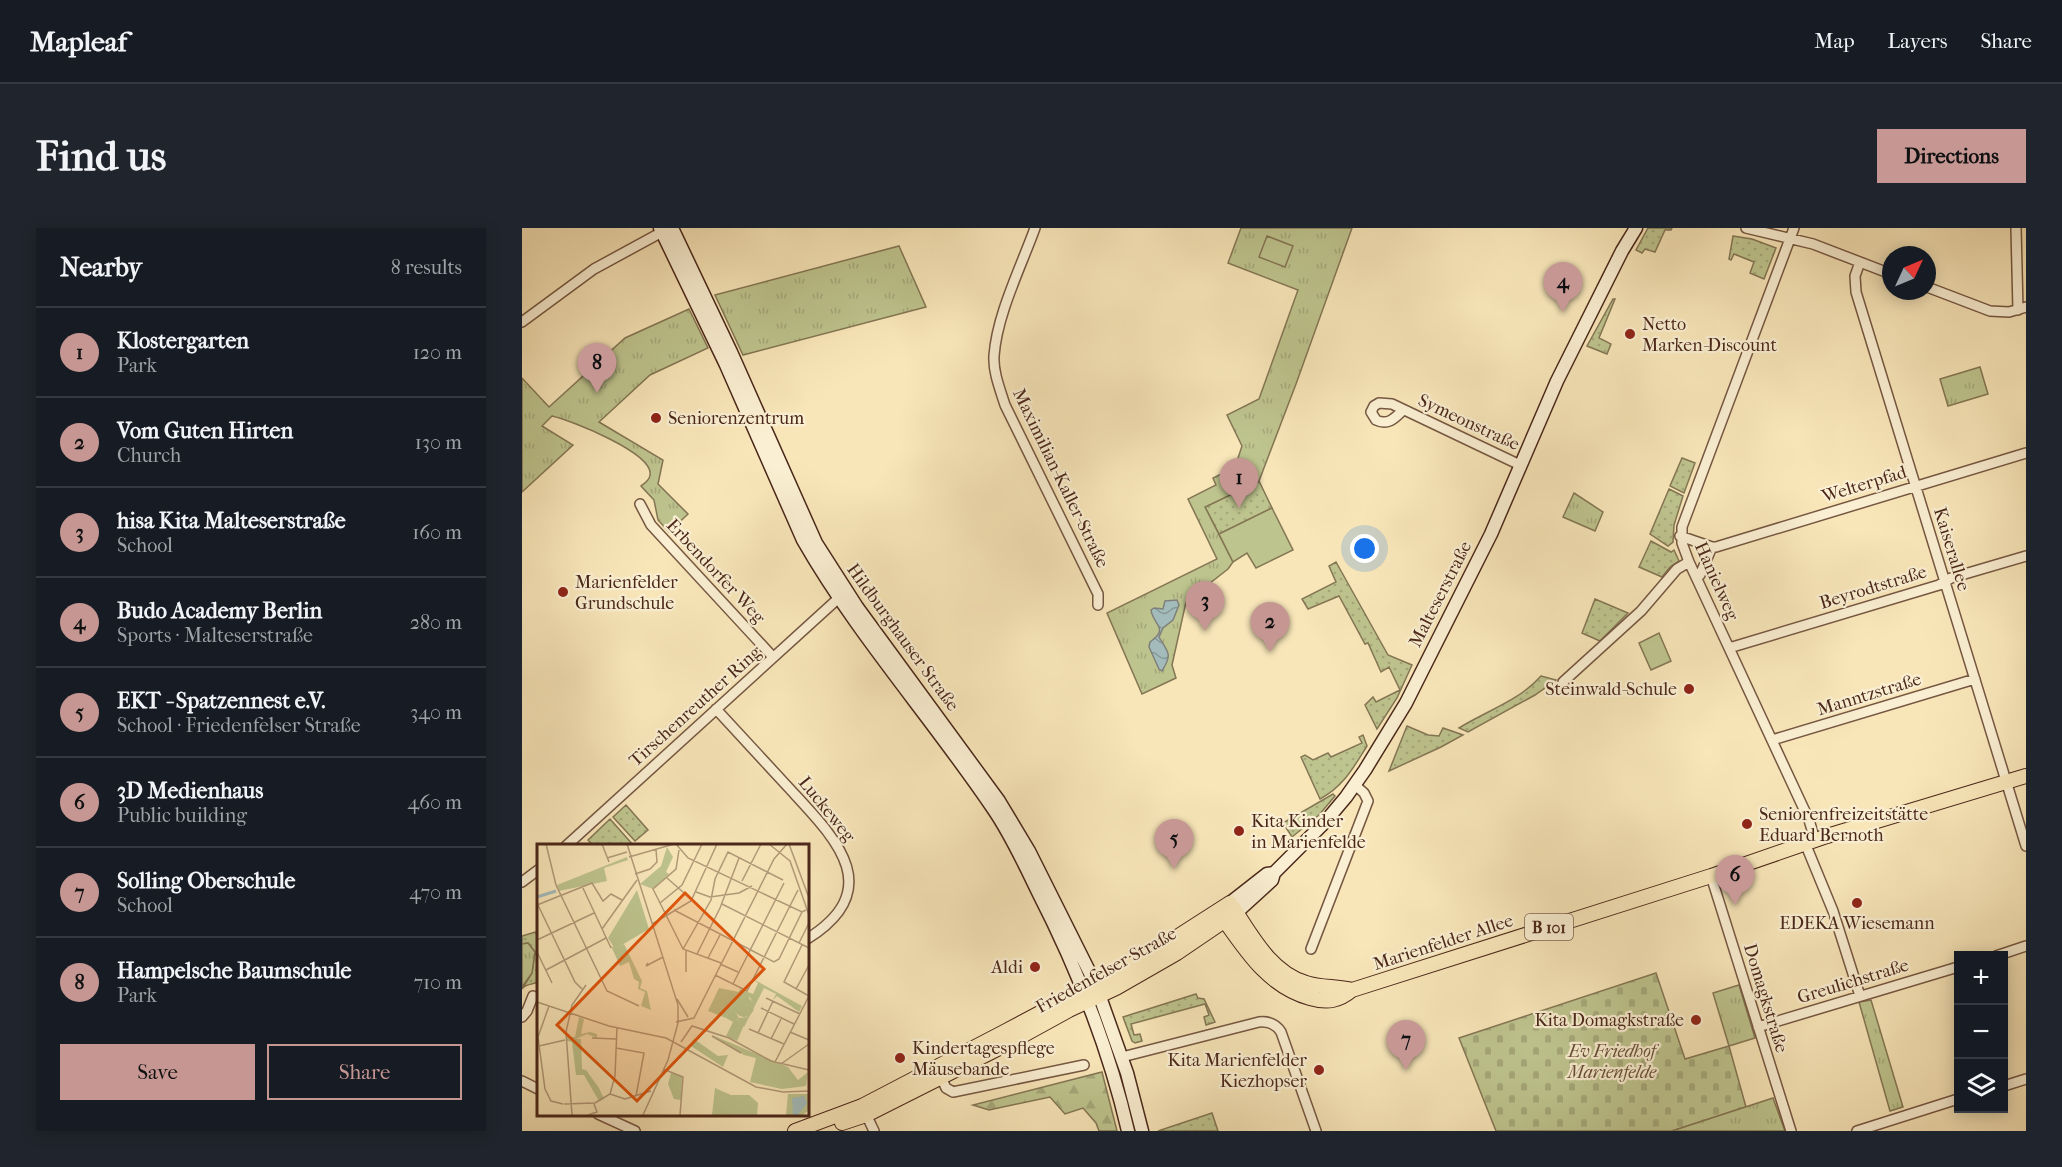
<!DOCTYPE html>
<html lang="en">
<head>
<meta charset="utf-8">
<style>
	:root { --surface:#171b24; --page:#20242c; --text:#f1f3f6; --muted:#9ea1a6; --line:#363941; --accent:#c59692 }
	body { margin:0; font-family:"IM FELL French Canon",serif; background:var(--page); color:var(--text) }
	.controls { position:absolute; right:18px; bottom:18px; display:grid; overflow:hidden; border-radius:0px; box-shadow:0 3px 15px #0003 }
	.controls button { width:54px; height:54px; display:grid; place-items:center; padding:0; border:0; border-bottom:2px solid var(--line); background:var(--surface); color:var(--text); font:30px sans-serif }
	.compass { position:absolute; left:1360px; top:18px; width:54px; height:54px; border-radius:50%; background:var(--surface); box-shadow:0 3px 15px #0003; rotate:46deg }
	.you { position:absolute; left:843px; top:321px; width:21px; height:21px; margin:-15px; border:4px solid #fff; border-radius:50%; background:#1a73e8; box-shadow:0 0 0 9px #1a73e833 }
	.badge { display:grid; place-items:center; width:39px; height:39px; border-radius:50%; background:var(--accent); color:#111; font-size:20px; font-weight:700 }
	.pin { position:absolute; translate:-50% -50px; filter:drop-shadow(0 2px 3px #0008) }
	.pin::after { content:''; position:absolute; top:32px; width:21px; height:18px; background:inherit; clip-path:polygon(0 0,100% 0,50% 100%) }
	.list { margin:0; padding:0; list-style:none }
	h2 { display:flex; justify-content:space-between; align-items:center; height:78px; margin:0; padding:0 24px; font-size:26px }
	h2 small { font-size:20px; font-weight:400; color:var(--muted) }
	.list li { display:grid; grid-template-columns:39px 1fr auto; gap:18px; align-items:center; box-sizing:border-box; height:90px; padding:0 24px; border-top:2px solid var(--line) }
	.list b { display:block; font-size:22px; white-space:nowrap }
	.list p { margin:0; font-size:20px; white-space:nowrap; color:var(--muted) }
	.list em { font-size:20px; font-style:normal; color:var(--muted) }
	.actions { display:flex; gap:12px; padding:18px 24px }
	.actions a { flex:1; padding:14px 0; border:2px solid var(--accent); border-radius:0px; text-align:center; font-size:21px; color:var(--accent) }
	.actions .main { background:var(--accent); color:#111 }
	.icon { flex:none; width:33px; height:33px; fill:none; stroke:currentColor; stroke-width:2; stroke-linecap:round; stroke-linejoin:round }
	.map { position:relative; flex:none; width:1504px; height:903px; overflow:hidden; border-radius:0px }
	header { display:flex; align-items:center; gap:36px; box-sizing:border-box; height:84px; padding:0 30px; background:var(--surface); border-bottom:2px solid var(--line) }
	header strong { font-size:28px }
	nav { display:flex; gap:33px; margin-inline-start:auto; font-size:21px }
	.intro { display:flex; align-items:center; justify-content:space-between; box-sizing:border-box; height:144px; padding:0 36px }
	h1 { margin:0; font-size:42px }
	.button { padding:15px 27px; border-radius:0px; background:var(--accent); color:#111; font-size:21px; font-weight:700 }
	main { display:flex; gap:36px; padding:0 36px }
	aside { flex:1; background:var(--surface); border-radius:0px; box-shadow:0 3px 15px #0003 }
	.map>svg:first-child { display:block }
</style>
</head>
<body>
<header>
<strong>Mapleaf</strong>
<nav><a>Map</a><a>Layers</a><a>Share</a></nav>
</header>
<div class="intro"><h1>Find us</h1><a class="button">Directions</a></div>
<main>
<aside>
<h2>Nearby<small>8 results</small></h2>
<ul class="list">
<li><span class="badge">1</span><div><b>Klostergarten</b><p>Park</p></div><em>120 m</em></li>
<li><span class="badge">2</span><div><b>Vom Guten Hirten</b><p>Church</p></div><em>130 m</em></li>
<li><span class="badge">3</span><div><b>hisa Kita Malteserstraße</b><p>School</p></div><em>160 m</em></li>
<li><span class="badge">4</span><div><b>Budo Academy Berlin</b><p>Sports · Malteserstraße</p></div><em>280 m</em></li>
<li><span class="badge">5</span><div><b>EKT - Spatzennest e.V.</b><p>School · Friedenfelser Straße</p></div><em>340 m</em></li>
<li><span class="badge">6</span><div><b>3D Medienhaus</b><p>Public building</p></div><em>460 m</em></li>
<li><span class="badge">7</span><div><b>Solling Oberschule</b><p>School</p></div><em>470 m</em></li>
<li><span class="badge">8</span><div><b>Hampelsche Baumschule</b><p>Park</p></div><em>710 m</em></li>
</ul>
<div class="actions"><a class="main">Save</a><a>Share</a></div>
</aside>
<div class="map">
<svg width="1504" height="903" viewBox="0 0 1504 903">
	<defs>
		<pattern id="grass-dots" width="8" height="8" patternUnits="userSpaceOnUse" patternTransform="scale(1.5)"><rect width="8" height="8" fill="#bec48e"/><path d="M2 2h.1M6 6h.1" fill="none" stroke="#a5a87a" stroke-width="1.8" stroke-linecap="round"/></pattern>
		<pattern id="forest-firs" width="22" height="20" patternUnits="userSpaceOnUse" patternTransform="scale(1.5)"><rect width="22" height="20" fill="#bec48e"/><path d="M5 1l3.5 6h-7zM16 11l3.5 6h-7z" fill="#a5a87a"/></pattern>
		<pattern id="cemetery-stones" width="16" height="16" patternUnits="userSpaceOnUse" patternTransform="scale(1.5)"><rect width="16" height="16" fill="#bec48e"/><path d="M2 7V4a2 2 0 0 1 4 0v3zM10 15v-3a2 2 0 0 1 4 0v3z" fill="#a5a87a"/></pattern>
		<pattern id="park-tufts" width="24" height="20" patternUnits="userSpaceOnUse" patternTransform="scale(1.5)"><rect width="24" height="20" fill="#bec48e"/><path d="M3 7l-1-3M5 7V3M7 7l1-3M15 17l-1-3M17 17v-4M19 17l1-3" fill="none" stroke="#a5a87a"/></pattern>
		<pattern id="water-waves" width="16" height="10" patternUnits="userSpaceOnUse" patternTransform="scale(1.5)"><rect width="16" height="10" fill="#a3bcbb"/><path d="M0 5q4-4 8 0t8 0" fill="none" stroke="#879997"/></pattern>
	</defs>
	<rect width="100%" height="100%" fill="#f8e6b9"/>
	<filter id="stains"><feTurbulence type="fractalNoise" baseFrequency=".00333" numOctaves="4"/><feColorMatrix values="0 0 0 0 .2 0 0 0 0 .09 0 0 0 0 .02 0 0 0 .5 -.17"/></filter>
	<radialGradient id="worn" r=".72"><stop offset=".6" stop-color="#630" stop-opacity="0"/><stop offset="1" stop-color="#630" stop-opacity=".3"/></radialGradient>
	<path fill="url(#grass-dots)" stroke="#847654" stroke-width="1.5" d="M 1126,0 L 1150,0 L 1149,2 L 1143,2 L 1133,24 L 1123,21 L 1120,25 L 1114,22 Z
		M 1211,8 L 1230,11 L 1254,20 L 1242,51 L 1228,45 L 1232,34 L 1212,26 L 1209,32 L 1207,31 Z
		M 1091,71 L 1093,71 L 1077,110 L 1089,116 L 1085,126 L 1065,118 Z
		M 1160,230 L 1173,235 L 1162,265 L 1148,258 Z
		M 737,253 L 750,280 L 697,306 L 683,279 Z
		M 1147,261 L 1161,268 L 1152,297 L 1151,314 L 1146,318 L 1128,306 Z
		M 1129,313 L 1149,324 L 1152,322 L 1157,333 L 1148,339 L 1140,349 L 1117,339 Z
		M 814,334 L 866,427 L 890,437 L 875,470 L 855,501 L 843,477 L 851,469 L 854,474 L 878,462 L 867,439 L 859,444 L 846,415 L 843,416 L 817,368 L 786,381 L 780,371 L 814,354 L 807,338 Z
		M 1073,371 L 1106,385 L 1078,413 L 1060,405 Z
		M 1019,448 L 1034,452 L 1013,467 L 946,504 L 937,500 C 964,483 997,473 1019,448 Z
		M 885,498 L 906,507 L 917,508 L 921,500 L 941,507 L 919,519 L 867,543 Z
		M 841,507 L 845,518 C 831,540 822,558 798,571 L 779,529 L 783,527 L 791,532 L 806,525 L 809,529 L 840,515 L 837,509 Z
		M 811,566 L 813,568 L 797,587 L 770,609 L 761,595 Z
		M 104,577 L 126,602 L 113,613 L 91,589 Z
		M 88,591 L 112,618 L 72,618 L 66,612 Z
		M 13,704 L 16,708 L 16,739 L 14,742 L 16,745 L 16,753 C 12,758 5,754 0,761 L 10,745 L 13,724 L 6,715 L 0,716 L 0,708 Z
		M 674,766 L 676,770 L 682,771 L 693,794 L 684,797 L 682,789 L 687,787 L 683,776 L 609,796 L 612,807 L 618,806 L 620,813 L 613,815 L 610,813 L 601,789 Z
		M 690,885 L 696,903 L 636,903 Z"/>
	<path fill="url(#forest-firs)" stroke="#847654" stroke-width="1.5" d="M 580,844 L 595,903 L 577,903 L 574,895 L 561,880 L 543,886 L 528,869 L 467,882 L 451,877 Z"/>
	<path fill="url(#cemetery-stones)" stroke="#847654" stroke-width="1.5" d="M 1134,745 L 1163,831 L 1207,818 L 1224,879 L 1150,903 L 974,903 L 937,810 Z"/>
	<path fill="url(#park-tufts)" stroke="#847654" stroke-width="1.5" d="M 719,0 L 830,0 L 774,156 L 737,253 L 683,279 L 711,334 L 706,341 L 664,374 L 650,437 L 654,450 L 620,466 L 585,385 L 695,331 L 666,271 L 694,257 L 691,250 L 713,239 L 720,218 L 705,187 L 737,171 L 776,62 L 706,35 Z
		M 377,18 L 404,79 L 221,127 L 193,67 Z
		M 167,81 L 186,120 L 128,147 L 77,194 L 141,232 L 136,256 L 166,286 L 147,304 L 136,292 L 132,272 L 119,258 C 123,255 128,252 128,247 C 132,225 48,192 30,188 L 20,198 L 51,217 L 0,264 L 0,150 L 27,179 L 103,110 Z
		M 1458,139 L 1466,166 L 1426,178 L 1418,151 Z
		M 1052,265 L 1081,284 L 1073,303 L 1041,289 Z
		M 6,715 L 13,724 L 10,745 L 0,759 L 0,716 Z
		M 1217,757 L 1233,810 L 1207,818 L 1191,765 Z
		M 1349,772 L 1381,879 L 1368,883 L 1337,774 Z
		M 1251,870 L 1263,903 L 1150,903 Z"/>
	<path fill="#bec48e" stroke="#847654" stroke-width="1.5" d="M 745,8 L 771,18 L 763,39 L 737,29 Z
		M 750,280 L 771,322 L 734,340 L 725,325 L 711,334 L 697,306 Z
		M 1137,405 L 1149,433 L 1129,442 L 1117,415 Z"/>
	<path fill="url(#water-waves)" stroke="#7f807b" stroke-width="1.5" d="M 655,372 L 657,377 L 651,392 L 641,400 L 637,409 C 646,425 651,425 640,443 L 637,441 L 627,419 L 628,414 C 648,400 631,397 629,382 L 632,380 L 641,381 L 643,373 Z"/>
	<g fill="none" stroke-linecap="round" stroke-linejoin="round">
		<defs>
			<path id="minor" d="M 513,0 C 499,39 475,86 472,128 C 471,144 478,161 483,177 L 576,366 L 576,377
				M 1224,0 L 1291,16 L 1369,46
				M 1272,0 L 1160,299 L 1160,315 L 1167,334 L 1287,592 L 1293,612
				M 1494,0 L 1496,82
				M 1338,34 L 1333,48 L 1334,64 L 1504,618
				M 1405,59 L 1468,83 L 1487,84 L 1504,79
				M 0,94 L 72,41 L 140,4
				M 881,182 C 873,190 866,198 854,192 L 849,184 L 852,178 L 857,175 L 870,176 L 998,237
				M 118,276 L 129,297 L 251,429
				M 1158,308 L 1190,319 L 1194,319 L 1504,225
				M 1174,349 L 1178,347 L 1190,319
				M 1207,420 L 1417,357 L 1429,350 L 1504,328
				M 1041,454 L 1119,383 L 1155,341 L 1167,334
				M 194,481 C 218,507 242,533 266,559 C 311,608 367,660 285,711
				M 1250,512 L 1453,451
				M 1283,615 L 1311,683 L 1338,768
				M 44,618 L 320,367
				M 1189,648 L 1269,903
				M 0,654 L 16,642
				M 789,721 L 846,573 L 842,565 L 833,557
				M 1474,728 L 1504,718
				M 0,789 L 5,783 L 11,768
				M 1236,799 L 1436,739
				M 600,829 L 737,794 C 747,793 754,796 759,804 L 794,903
				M 419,849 L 424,860 L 431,864 L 562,837
				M 0,853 L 16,861
				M 1482,858 L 1504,851
				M 342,882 L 352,903
				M 76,886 L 113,903
				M 1335,903 L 1436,871"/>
			<path id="secondary" d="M 138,0 L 204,137 L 281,312 C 336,408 410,490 472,582 C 489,607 502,635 515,662 C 554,738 587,820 606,903
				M 150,0 L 209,124 L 294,315 L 335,379 L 477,573 L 507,623 L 573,755 L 605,845 L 620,903
				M 708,675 L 745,646 L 752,645
				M 715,684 L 750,652 L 752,645 L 803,594 L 824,569 L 843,542 L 884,475 L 969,306 L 1035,153 L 1100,23 L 1114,0"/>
			<path id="primary" d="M 696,683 C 721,718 744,758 788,770 C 805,775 817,773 830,762 L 1189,648 L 1305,608 L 1504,548
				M 320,895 L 344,887 L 487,815 L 547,782 L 594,760 L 655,725 L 708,689
				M 273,903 L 340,878 L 482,804 L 627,727 L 708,675 C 728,704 747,744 784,755 C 799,760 815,758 830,762"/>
		</defs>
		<use href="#minor" stroke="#765742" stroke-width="12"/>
		<use href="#secondary" stroke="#4a271a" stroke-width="15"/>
		<use href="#primary" stroke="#4a271a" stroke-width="16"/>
		<use href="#minor" stroke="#faefd2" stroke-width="9"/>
		<use href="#secondary" stroke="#faefd2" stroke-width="12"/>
		<use href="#primary" stroke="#f8e6b9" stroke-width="14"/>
	</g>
	<g fill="#8f2418" stroke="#faefd2" stroke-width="2">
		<circle cx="1108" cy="106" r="6"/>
		<circle cx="134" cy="190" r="6"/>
		<circle cx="41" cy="364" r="6"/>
		<circle cx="1167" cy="461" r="6"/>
		<circle cx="1225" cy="596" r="6"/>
		<circle cx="717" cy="603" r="6"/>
		<circle cx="1335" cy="675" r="6"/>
		<circle cx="513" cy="739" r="6"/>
		<circle cx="1174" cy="792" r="6"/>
		<circle cx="378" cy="830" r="6"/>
		<circle cx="797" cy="842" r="6"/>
	</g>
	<g text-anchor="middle" stroke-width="4.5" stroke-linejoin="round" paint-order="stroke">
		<rect fill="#faefd2" stroke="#7f6351" stroke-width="1.5" x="1003" y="686" width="48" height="26" rx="4.5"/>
		<g font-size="16" font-weight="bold" fill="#4a271a">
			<text x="1027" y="705">B 101</text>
		</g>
		<g font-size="18" fill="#4a271a" stroke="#faefd2" text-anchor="start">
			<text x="1120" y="102">Netto<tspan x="1120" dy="21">Marken-Discount</tspan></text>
			<text x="146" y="196">Seniorenzentrum</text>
			<text x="53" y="360">Marienfelder<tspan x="53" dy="21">Grundschule</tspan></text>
			<text x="1155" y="467" text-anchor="end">Steinwald-Schule</text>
			<text x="1237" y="592">Seniorenfreizeitstätte<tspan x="1237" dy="21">Eduard Bernoth</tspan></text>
			<text x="729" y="599">Kita Kinder<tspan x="729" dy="21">in Marienfelde</tspan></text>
			<text x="1335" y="701" text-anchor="middle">EDEKA Wiesemann</text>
			<text x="501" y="745" text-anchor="end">Aldi</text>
			<text x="1162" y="798" text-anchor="end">Kita Domagkstraße</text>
			<text x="390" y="826">Kindertagespflege<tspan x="390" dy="21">Mäusebande</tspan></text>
			<text x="785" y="838" text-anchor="end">Kita Marienfelder<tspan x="785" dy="21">Kiezhopser</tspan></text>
		</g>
		<g font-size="18" fill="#4a271a" stroke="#faefd2">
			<text transform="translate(947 194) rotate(25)" y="6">Symeonstraße</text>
			<text transform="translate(539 250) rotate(64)" y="6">Maximilian-Kaller-Straße</text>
			<text transform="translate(1342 256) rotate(-17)" y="6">Welterpfad</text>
			<text transform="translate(1430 321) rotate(73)" y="6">Kaiserallee</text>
			<text transform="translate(194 343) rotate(47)" y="6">Erbendorfer Weg</text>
			<text transform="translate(1195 353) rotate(66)" y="6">Hanielweg</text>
			<text transform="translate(1351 359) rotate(-17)" y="6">Beyrodtstraße</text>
			<text transform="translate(918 366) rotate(-63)" y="6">Malteserstraße</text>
			<text transform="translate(381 409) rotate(54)" y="6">Hildburghauser Straße</text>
			<text transform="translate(1347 466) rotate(-17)" y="6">Manntzstraße</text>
			<text transform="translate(173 478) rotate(-42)" y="6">Tirschenreuther Ring</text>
			<text transform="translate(305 581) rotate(51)" y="6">Luckeweg</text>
			<text transform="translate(921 714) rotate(-18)" y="6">Marienfelder Allee</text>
			<text transform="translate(584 742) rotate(-29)" y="6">Friedenfelser Straße</text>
			<text transform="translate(1331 753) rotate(-17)" y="6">Greulichstraße</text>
			<text transform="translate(1244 770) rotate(73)" y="6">Domagkstraße</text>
		</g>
		<g font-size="18" font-style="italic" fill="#674e37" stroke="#faefd2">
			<text x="1090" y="829">Ev Friedhof<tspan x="1090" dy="21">Marienfelde</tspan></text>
		</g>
	</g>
	<g transform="translate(15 616)">
		<rect width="272" height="272" fill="#f8e6b9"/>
		<path d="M 90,13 L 91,16 L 67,24 L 70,37 L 22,47 L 20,41 ZM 157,195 L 181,212 L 191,211 L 186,223 L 154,202 ZM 134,229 L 145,232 L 144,256 L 137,255 L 131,240 ZM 178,244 L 194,251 L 212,251 L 221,259 L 220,271 L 175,271 Z" fill="#bec48e"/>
		<path d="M 100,46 L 112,85 L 78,105 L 71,94 ZM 182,144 L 202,148 L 189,174 L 171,167 Z" fill="#bec48e"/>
		<path d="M 130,3 L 136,13 L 129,28 L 132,30 L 116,45 L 103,40 L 124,22 ZM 87,100 L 105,137 L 103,144 L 110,147 L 114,166 L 104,162 L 108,148 L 101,145 L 102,138 L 97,135 L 92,118 L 83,122 L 74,102 L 79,104 ZM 216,135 L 265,162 L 262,168 L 240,152 L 236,156 L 239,150 L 227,144 L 207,183 L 200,175 L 196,178 L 189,174 L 203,145 L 216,150 L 221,139 ZM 213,153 L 216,159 L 210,173 L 202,174 L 198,167 ZM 42,173 L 47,175 L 44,190 L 53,188 L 60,190 L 60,194 L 50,190 L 39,195 L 44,195 L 45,225 L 49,226 L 62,244 L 67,255 L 62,257 L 47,231 L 39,231 L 35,198 L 30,197 L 30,193 L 38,193 ZM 175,191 L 251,223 L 261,236 L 271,228 L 269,242 L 245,245 L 213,238 L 219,214 L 207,211 ZM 251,250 L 271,250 L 271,267 L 266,271 L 249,271 Z" fill="#bec48e" fill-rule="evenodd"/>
		<path d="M197 163a10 10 0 1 1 20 0a10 10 0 1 1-20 0ZM 198,174 L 207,181 L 200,197 L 189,192 Z" fill="#bec48e"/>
		<path d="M 267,252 L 270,259 L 261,271 L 256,271 L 255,254 Z" fill="#a3bcbb"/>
		<path fill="none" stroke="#a3bcbb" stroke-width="3" d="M 0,53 L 19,47"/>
		<path fill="none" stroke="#b29a79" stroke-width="1.5" d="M 9,0 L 19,41 L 70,147 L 102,162M 65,0 L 72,18M 90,0 L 141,161 L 141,179 L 131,216 L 106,271M 139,0 L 151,14 L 265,68 L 269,66M 232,0 L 253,17 L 272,71M 252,0 L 272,54M 142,6 L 139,25 L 116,45 L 146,105 L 184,119M 92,13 L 137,0M 70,14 L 90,8M 98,30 L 113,25 L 120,18 L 119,5M 130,34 L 155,56M 205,37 L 224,0M 45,42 L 74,104M 159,48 L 173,53 L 202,49 L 215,42M 0,59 L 38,138 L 45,145M 123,59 L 145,41 L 165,0M 185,60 L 272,104M 0,61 L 55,39 L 66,57 L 74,50 L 85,56M 137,66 L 237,118 L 242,115 L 265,68M 115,80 L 154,57 L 180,0M 65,85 L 100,36M 0,96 L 57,69M 262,99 L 272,79M 265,101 L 247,138 L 272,152M 146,105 L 174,56 L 178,35 L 191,8 L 246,36M 0,108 L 15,139M 160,110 L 183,64 L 202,14M 171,114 L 183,91M 111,119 L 109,122 L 126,113M 183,120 L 201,128M 9,126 L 69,94M 149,128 L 149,106M 178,131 L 210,147 L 261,46M 196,140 L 247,39M 259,145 L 272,121M 229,154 L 263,170M 140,155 L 151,173M 0,158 L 72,182 L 129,194 L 219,243 L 246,248 L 272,247M 12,162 L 1,193 L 8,245 L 14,257 L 26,260M 224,164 L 257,180M 139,178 L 157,174 L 237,15 L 250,0M 212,185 L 247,200M 253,188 L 272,196M 221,189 L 236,157M 175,192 L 204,209M 55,194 L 79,195M 234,195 L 245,173M 144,198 L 155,182 L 192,194 L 234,217 L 272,226M 2,202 L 28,196M 79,204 L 107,209 L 99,252M 238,218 L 272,152M 244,220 L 272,200M 126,225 L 146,233 L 143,271M 73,250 L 88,255 L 114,247M 27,260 L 58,259 L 73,250 L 78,232 L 80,183M 35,271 L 29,188 L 35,161 L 49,141M 51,271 L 60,268 L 57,260"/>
		<path fill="#e0560d" fill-opacity="0.15" stroke="#e0560d" stroke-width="3" d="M 148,49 L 227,125 L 100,257 L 20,181 Z"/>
		<rect width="272" height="272" fill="none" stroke="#4a271a" stroke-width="3"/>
	</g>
	<rect width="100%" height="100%" filter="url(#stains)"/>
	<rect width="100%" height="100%" fill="url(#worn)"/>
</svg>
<div class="controls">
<button>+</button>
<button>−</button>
<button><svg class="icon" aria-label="layers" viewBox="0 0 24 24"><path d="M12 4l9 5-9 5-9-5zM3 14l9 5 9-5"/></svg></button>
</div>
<svg class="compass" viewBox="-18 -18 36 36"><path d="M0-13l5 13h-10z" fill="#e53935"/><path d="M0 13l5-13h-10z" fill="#9ea1a6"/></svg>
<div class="you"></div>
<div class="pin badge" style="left:717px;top:280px">1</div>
<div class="pin badge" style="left:748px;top:424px">2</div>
<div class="pin badge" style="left:683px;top:403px">3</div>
<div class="pin badge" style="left:1041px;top:84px">4</div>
<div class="pin badge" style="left:652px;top:641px">5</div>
<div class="pin badge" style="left:1213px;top:677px">6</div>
<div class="pin badge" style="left:884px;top:842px">7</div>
<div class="pin badge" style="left:75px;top:165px">8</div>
</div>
</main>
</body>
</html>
